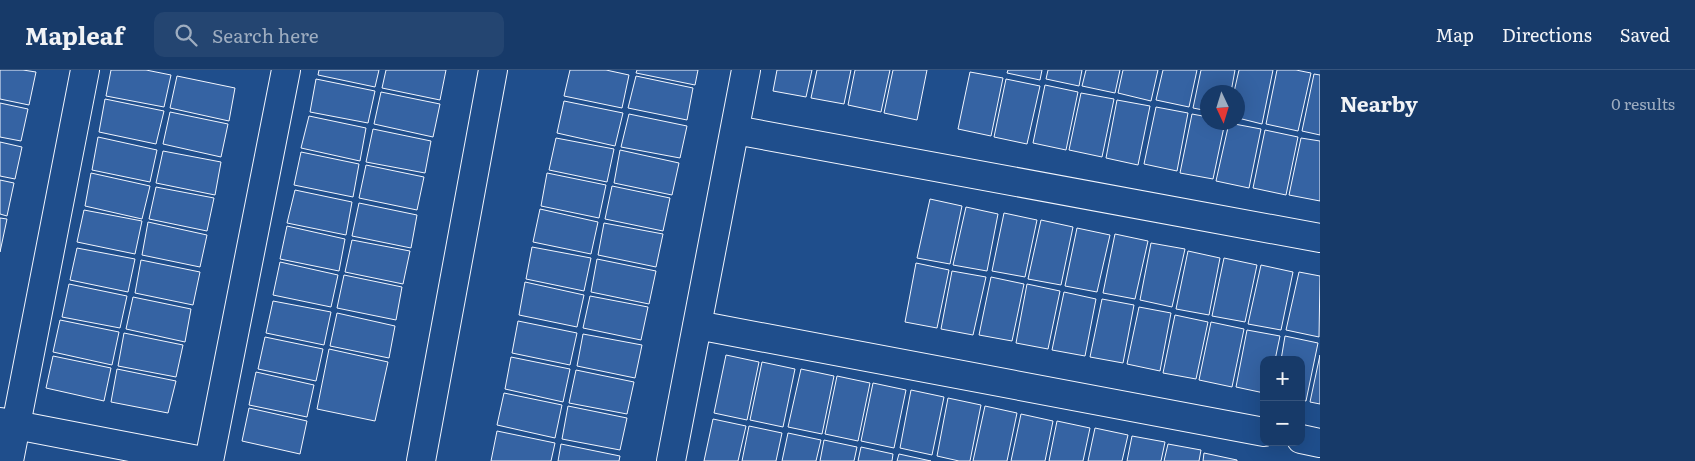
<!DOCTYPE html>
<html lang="en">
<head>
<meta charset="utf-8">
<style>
	:root { --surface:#173a69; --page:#244571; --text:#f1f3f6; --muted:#9eadc0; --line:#36547d }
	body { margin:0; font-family:Literata,serif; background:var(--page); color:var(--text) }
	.controls { position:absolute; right:15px; bottom:15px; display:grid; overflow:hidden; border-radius:10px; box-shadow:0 5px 20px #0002 }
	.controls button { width:45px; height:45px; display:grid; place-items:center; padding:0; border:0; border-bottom:1px solid var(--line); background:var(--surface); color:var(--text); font:25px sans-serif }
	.compass { position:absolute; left:1200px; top:15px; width:45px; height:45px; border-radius:50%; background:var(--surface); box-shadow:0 5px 20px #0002; rotate:176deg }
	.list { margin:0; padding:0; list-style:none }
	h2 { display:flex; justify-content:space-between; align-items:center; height:65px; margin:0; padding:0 20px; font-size:21px }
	h2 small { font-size:16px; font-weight:400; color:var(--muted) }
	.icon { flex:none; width:28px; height:28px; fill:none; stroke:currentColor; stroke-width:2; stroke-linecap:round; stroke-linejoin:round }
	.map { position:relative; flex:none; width:1320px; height:391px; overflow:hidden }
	header { display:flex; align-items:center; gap:30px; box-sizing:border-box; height:70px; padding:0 25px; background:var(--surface); border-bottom:1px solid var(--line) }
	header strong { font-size:24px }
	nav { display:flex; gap:28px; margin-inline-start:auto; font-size:18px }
	.search { width:350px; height:45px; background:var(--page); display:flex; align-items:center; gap:12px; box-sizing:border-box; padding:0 18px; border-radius:10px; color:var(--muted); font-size:19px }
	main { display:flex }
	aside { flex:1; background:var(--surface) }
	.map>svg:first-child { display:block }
</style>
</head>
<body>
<header>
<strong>Mapleaf</strong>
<div class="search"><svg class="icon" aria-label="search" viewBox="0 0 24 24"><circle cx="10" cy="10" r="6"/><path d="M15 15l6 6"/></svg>Search here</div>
<nav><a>Map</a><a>Directions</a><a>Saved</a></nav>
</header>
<main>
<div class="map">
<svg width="1320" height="391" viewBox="0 0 1320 391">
	<rect width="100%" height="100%" fill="#1f4e8c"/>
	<path fill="#3563a3" stroke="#f2f6ff" d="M 0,0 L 23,0 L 36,2 L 29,35 L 0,29 Z
		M 111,0 L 146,0 L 171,5 L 164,37 L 106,26 Z
		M 319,0 L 379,0 L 375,17 L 318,5 Z
		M 386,0 L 446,0 L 440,30 L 382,18 Z
		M 570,0 L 606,0 L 629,5 L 622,38 L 564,26 Z
		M 637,0 L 698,0 L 695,15 L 636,3 Z
		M 777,0 L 812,0 L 806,27 L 773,21 Z
		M 817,0 L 851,0 L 844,34 L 811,28 Z
		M 855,0 L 890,0 L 881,42 L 848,35 Z
		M 893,0 L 927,0 L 917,50 L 884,43 Z
		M 1008,0 L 1042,0 L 1040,10 L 1007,3 Z
		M 1048,0 L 1082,0 L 1079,16 L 1046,9 Z
		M 1086,0 L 1120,0 L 1115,23 L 1082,16 Z
		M 1123,0 L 1158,0 L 1151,31 L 1118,23 Z
		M 1163,0 L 1197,0 L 1189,37 L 1156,30 Z
		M 1201,0 L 1235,0 L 1231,22 L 1208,22 L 1208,41 L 1193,38 Z
		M 1239,0 L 1273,0 L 1262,54 L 1238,48 L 1238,22 L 1234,22 Z
		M 1277,0 L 1296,0 L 1311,3 L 1298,61 L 1266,54 Z
		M 970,2 L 1003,8 L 991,66 L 958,59 Z
		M 1314,4 L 1320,5 L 1320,65 L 1302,61 Z
		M 177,6 L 235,18 L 229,51 L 170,38 Z
		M 636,6 L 693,18 L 687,50 L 628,38 Z
		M 316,9 L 375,21 L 368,53 L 310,42 Z
		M 1006,9 L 1040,16 L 1027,74 L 994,67 Z
		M 1045,15 L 1078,22 L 1066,80 L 1033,73 Z
		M 381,22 L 440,34 L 433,67 L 374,54 Z
		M 1081,23 L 1114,29 L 1102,87 L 1069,80 Z
		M 105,29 L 164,41 L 156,74 L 99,62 Z
		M 1117,30 L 1150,36 L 1138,95 L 1106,88 Z
		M 564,31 L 623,43 L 615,76 L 557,63 Z
		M 0,33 L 28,39 L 21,71 L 0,67 Z
		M 1156,37 L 1188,43 L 1177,101 L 1144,94 Z
		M 170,42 L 228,54 L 221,87 L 163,74 Z
		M 629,44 L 687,56 L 680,88 L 621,77 Z
		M 1192,44 L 1208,47 L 1208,52 L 1225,52 L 1213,109 L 1180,103 Z
		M 309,46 L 366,58 L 360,91 L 301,78 Z
		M 1229,53 L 1261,59 L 1249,118 L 1216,111 Z
		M 373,59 L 431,71 L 425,103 L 366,92 Z
		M 1265,60 L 1298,67 L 1286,125 L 1253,118 Z
		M 98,67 L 157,80 L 150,112 L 92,100 Z
		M 556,68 L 614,79 L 607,112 L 549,100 Z
		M 1301,68 L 1320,71 L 1320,131 L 1289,125 Z
		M 0,72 L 22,77 L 15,109 L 0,106 Z
		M 620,80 L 679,93 L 672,125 L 614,113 Z
		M 163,81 L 221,92 L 215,125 L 156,113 Z
		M 301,82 L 359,94 L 353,127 L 294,115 Z
		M 366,95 L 424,107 L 417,140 L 359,128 Z
		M 91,103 L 150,116 L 142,149 L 85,136 Z
		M 547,103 L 606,115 L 599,148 L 541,136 Z
		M 0,110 L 14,113 L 7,146 L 0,144 Z
		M 612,116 L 670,128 L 663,161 L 605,149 Z
		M 156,117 L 214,128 L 207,161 L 149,149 Z
		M 295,120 L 352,132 L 346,165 L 287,153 Z
		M 930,129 L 962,136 L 950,194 L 917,188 Z
		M 359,133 L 417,145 L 411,178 L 352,166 Z
		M 966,137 L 998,144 L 987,201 L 953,195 Z
		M 540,139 L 598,152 L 591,184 L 533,172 Z
		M 84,140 L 142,151 L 135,184 L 77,172 Z
		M 1004,143 L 1037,150 L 1025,207 L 992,201 Z
		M 0,148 L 7,149 L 0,182 Z
		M 1041,150 L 1073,157 L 1061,215 L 1028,209 Z
		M 148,152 L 207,165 L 200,197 L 142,185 Z
		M 604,153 L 663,164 L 656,197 L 598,185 Z
		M 287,156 L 345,169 L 339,201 L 280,189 Z
		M 1077,158 L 1110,165 L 1097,222 L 1065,216 Z
		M 1115,164 L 1148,171 L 1135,229 L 1103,223 Z
		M 352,170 L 410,181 L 403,214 L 345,202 Z
		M 1151,173 L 1185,179 L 1172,237 L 1140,230 Z
		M 532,177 L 591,188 L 584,221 L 526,209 Z
		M 77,178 L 135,189 L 128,222 L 70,210 Z
		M 1188,181 L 1220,188 L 1209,245 L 1176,239 Z
		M 1224,188 L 1257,195 L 1245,252 L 1212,246 Z
		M 597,189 L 656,201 L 649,234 L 591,222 Z
		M 141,190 L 200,202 L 193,235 L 135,223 Z
		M 280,192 L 338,205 L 331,237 L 273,225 Z
		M 916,193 L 949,200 L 937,258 L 905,252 Z
		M 1261,195 L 1293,202 L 1281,260 L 1248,254 Z
		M 952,201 L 986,207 L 973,265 L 941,259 Z
		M 1299,202 L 1320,206 L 1319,267 L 1286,260 Z
		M 344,205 L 402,217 L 396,250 L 337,238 Z
		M 991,207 L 1024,214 L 1012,271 L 979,265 Z
		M 525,212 L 584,225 L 577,257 L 519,245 Z
		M 69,214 L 127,226 L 120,258 L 62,247 Z
		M 1027,214 L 1060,221 L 1048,279 L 1016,273 Z
		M 1064,222 L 1096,229 L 1085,286 L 1052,280 Z
		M 590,226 L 648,237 L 641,270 L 583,258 Z
		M 133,227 L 191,239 L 185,272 L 126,259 Z
		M 1102,229 L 1134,235 L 1123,293 L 1090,287 Z
		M 273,231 L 331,242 L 324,275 L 266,263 Z
		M 1139,237 L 1171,243 L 1160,301 L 1127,294 Z
		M 337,243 L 395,256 L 389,288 L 330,276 Z
		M 1175,245 L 1208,252 L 1196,309 L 1163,303 Z
		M 60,250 L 119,262 L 112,295 L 53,282 Z
		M 518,251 L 577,263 L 570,295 L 512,283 Z
		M 1211,252 L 1244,259 L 1232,317 L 1199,310 Z
		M 1247,260 L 1280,266 L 1275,290 L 1264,290 L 1264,323 L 1236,317 Z
		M 124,263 L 183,275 L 176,307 L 118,296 Z
		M 583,264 L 642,275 L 635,308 L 577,296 Z
		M 1285,266 L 1318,273 L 1306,331 L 1301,330 L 1301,290 L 1281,290 Z
		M 265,267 L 323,279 L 316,311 L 258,299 Z
		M 329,279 L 388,292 L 375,351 L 317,339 Z
		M 726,285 L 759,292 L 747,350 L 714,343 Z
		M 1320,285 L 1320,334 L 1310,332 Z
		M 53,286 L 111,298 L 104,331 L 46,318 Z
		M 511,287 L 570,299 L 563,332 L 505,319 Z
		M 762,292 L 795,299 L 783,357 L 750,350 Z
		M 117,299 L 176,311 L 168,343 L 111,332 Z
		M 801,299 L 834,306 L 822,364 L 788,357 Z
		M 576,300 L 634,312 L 627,344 L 569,333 Z
		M 256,302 L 314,315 L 307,347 L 249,335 Z
		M 837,306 L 870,313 L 858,371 L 825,364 Z
		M 873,313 L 906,320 L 894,378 L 861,371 Z
		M 911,320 L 944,327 L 932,385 L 900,378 Z
		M 504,323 L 562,335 L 555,368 L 497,355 Z
		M 948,328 L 981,335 L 970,391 L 959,391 L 937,386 Z
		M 568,336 L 627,348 L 620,380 L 562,369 Z
		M 985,336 L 1017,343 L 1007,391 L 973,391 Z
		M 249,338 L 307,351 L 300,384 L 242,371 Z
		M 1021,344 L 1053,351 L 1045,391 L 1011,391 Z
		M 713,349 L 746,356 L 738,391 L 704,391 Z
		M 1057,351 L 1090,358 L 1083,391 L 1049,391 Z
		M 749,356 L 782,363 L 776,391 L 742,391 Z
		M 1095,358 L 1128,365 L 1122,391 L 1088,391 Z
		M 497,361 L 555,373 L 551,391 L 491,391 Z
		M 788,363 L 821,370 L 816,391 L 782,391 Z
		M 1132,366 L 1165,372 L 1161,391 L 1127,391 Z
		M 824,370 L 857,377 L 854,391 L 820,391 Z
		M 561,374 L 620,386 L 619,391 L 558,391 Z
		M 1168,374 L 1201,380 L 1199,391 L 1164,391 Z
		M 861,377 L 893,384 L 892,391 L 858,391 Z
		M 1204,383 L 1237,390 L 1237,391 L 1203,391 Z
		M 899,384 L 931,391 L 897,391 Z"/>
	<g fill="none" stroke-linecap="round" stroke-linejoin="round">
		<defs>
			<path id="minor" d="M 735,60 L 1320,168
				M 697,255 L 1264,362
				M 0,352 L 203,391
				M 1301,369 L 1320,373
				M 9,391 L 85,0
				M 209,391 L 286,0
				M 421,391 L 493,0
				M 671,391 L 746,0"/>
		</defs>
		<use href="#minor" stroke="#f2f6ff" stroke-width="30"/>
		<use href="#minor" stroke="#1f4e8c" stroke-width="28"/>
	</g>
</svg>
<div class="controls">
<button>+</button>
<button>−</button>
</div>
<svg class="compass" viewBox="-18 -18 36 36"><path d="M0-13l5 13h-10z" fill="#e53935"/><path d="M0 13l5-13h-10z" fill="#9eadc0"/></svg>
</div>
<aside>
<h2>Nearby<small>0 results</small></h2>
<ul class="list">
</ul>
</aside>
</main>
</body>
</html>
